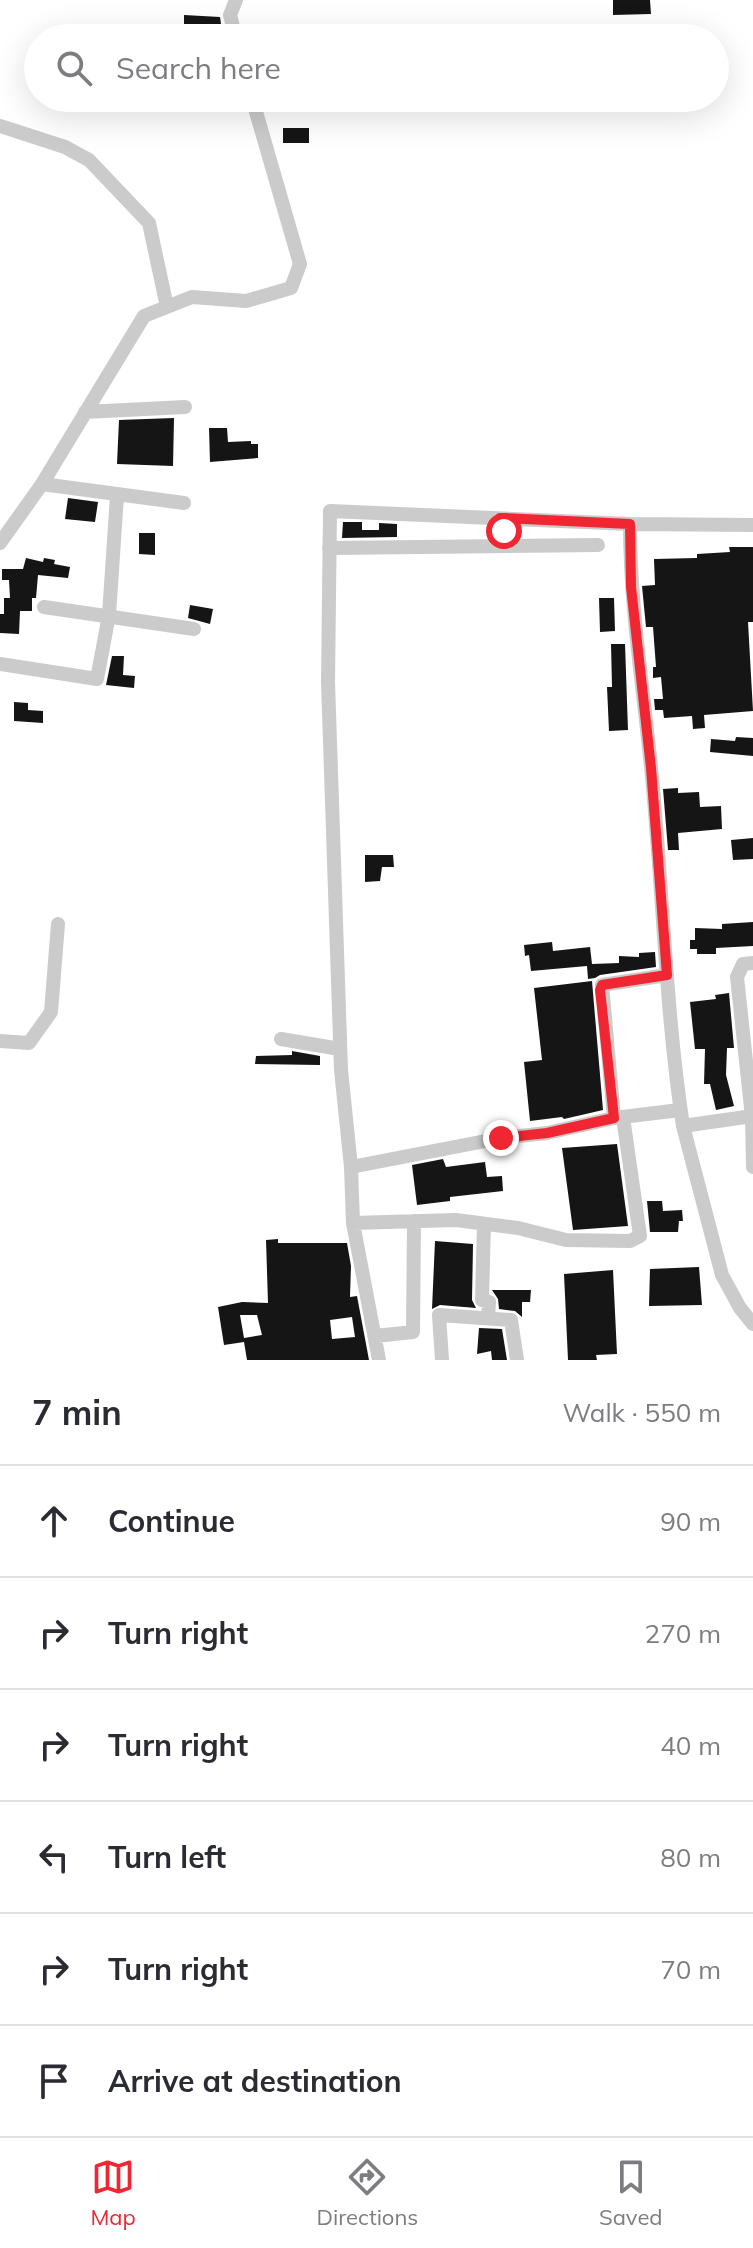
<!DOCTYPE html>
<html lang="en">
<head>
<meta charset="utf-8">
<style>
	:root { --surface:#fff; --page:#f7f7f7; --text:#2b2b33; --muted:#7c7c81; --line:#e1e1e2; --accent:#f02632 }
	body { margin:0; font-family:Mulish,sans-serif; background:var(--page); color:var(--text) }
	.stop { position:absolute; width:24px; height:24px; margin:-18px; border:6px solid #f02632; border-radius:50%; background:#fff }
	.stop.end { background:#f02632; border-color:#fff; box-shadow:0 2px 8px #0008 }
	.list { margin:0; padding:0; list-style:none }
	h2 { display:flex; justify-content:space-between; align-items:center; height:104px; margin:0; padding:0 32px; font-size:34px }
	h2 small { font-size:26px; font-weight:400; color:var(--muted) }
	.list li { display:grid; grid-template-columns:52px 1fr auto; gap:24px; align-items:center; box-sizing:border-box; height:112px; padding:0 32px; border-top:2px solid var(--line) }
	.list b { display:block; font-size:30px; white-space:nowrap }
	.list em { font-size:26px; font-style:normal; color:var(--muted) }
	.icon { flex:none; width:44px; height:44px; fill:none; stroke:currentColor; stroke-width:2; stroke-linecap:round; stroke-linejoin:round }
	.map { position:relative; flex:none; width:753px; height:1360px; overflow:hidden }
	.search { position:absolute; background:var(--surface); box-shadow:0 8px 32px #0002; left:24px; right:24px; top:24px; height:88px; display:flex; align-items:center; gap:20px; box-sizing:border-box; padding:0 28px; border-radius:44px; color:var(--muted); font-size:30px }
	.sheet { height:776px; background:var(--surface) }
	nav { display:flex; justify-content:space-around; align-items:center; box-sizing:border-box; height:112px; border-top:2px solid var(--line); background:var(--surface); font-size:22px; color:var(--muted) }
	nav a { display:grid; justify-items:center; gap:4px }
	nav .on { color:var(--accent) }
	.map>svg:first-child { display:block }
</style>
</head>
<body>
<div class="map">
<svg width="753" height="1360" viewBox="0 0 753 1360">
	<rect width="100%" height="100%" fill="#fff"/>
	<path fill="#151515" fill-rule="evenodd" d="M 613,0 L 650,0 L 651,14 L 613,15 Z
		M 184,15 L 220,17 L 223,38 L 184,38 Z
		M 283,128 L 309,128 L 309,143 L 283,143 Z
		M 174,418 L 173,466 L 117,464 L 119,420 Z
		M 209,428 L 227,428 L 228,442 L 251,441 L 251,444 L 258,444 L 258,458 L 210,462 Z
		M 68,498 L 98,502 L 95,522 L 65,519 Z
		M 343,522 L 362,522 L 362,530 L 379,530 L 379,523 L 397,524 L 397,537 L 342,538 Z
		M 139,533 L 155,533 L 155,555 L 139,554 Z
		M 729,547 L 753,547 L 753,622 L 748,622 L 753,711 L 704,715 L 705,728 L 693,729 L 692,716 L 664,718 L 663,710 L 655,710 L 654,699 L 663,699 L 661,677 L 653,678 L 653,667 L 656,667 L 653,627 L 646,627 L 642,586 L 655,585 L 654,559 L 697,558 L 697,554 L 730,552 Z
		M 26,558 L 43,562 L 44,558 L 55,560 L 54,564 L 70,567 L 68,578 L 38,575 L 36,598 L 32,598 L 32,611 L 20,611 L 19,634 L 0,633 L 0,614 L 4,614 L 4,598 L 10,598 L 9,580 L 2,580 L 2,569 L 23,569 Z
		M 599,598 L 614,598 L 615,631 L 600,632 Z
		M 190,605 L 213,609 L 210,624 L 188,618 Z
		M 611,644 L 625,644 L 628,730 L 609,731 L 607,687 L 612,687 Z
		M 112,656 L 124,656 L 123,675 L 135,676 L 134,688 L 106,685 Z
		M 14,702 L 28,703 L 28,710 L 43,711 L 43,723 L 14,721 Z
		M 736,737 L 753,738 L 753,756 L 710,752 L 711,739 L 735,741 Z
		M 678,788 L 678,793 L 699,792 L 700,807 L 721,806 L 722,829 L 678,833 L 679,850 L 668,850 L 663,789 Z
		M 753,838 L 753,859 L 733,860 L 731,840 Z
		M 365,855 L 393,855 L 394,867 L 382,867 L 380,881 L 365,882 Z
		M 753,922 L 753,946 L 716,948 L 716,954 L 697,954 L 697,949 L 690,949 L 690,940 L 695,940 L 695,928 L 722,929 L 722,924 Z
		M 552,942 L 553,951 L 590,947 L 592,964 L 619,963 L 619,956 L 639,957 L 639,953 L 655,952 L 656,967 L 600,975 L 595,978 L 588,979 L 587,966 L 531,971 L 529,955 L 525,956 L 524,945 Z
		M 592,981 L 603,1110 L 564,1119 L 562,1117 L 530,1121 L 524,1062 L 542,1060 L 534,988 Z
		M 729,993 L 734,1048 L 727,1048 L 726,1075 L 734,1106 L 716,1110 L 710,1084 L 704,1084 L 705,1049 L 695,1049 L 690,1002 L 716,999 L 715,995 Z
		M 292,1051 L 320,1056 L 320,1065 L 255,1064 L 256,1056 L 292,1055 Z
		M 617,1144 L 628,1226 L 573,1230 L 562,1148 Z
		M 443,1159 L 446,1167 L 485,1162 L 487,1177 L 502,1176 L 503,1191 L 450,1197 L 450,1201 L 417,1205 L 412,1165 Z
		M 647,1201 L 662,1201 L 663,1211 L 682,1210 L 683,1221 L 679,1221 L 678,1232 L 650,1232 Z
		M 278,1239 L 278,1243 L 347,1243 L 351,1266 L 350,1297 L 357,1296 L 369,1360 L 247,1360 L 244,1342 L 224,1345 L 218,1307 L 242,1302 L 268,1303 L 266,1240 ZM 240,1315 L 257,1315 L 262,1335 L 244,1338 ZM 352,1317 L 355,1337 L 332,1339 L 330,1320 Z
		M 435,1241 L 473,1244 L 472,1300 L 476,1308 L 440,1305 L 432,1309 Z
		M 699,1267 L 702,1305 L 649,1306 L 650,1269 Z
		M 613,1270 L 617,1354 L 596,1355 L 597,1360 L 568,1360 L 564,1274 Z
		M 492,1290 L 531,1290 L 530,1302 L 522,1302 L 522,1317 L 515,1311 L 499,1309 L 498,1299 Z
		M 479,1328 L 502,1329 L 507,1360 L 492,1360 L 491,1351 L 477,1354 Z"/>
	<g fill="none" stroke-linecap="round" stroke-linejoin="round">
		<path stroke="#cbcbcb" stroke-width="14" d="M 236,38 L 230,15 L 236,0
			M 0,126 L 65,147 L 89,160 L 149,223 L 167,307
			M 85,412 L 185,407
			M 42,484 L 184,503
			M 0,543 L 42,484 L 144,316 L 192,297 L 246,301 L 291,288 L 300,264 L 252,98
			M 329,548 L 598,545
			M 44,607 L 194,629
			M 0,664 L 97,679 L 109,615 L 117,496
			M 753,963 L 743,964 L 737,977 L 752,1117 L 753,1167
			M 281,1039 L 340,1049
			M 0,1041 L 29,1043 L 51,1012 L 58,924
			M 753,1116 L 683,1126 L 722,1275 L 740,1308 L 753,1324
			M 614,1118 L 602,985 L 667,975
			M 683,1126 C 665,1008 663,887 651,767 C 643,686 630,606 630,524 L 753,525
			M 351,1167 L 341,1070 L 328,682 L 330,511 L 630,524
			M 353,1223 L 456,1220 L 518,1228 L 566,1240 L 630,1241 L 640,1236 L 623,1117
			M 484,1224 L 482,1300 L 489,1302 L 488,1318
			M 375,1336 L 413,1332 L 414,1221
			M 379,1360 L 353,1223 L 351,1167 L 501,1138 L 547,1133 L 614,1118 L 680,1110
			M 442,1360 L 439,1315 L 511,1320 L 517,1360"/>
	</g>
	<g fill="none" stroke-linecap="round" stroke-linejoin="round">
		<path stroke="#f02632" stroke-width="10" d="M 501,1138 L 547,1133 L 614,1118 L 600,990 L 602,985 L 667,975 L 651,768 L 631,587 L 630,524 L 500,518 L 504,531"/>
	</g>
</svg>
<div class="stop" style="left:504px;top:531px"></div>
<div class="stop end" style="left:501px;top:1138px"></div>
<div class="search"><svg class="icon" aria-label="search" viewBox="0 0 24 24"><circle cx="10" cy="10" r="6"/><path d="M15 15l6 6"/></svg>Search here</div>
</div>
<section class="sheet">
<h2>7 min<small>Walk · 550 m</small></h2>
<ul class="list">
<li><svg class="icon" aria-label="ahead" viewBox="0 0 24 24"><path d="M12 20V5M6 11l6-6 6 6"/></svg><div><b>Continue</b></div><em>90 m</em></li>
<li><svg class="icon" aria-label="right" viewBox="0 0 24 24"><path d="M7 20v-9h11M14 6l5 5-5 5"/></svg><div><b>Turn right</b></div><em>270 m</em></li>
<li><svg class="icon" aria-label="right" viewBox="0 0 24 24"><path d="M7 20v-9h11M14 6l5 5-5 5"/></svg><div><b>Turn right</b></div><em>40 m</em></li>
<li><svg class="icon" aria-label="left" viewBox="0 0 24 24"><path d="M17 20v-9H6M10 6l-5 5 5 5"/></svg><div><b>Turn left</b></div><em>80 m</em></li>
<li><svg class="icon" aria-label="right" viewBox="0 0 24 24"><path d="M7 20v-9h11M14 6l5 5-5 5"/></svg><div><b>Turn right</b></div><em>70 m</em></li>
<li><svg class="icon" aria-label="arrive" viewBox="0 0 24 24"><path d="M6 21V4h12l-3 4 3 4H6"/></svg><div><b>Arrive at destination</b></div></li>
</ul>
</section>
<nav>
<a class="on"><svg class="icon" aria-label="map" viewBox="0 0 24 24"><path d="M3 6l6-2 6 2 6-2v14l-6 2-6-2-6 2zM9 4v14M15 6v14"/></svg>Map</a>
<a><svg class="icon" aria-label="directions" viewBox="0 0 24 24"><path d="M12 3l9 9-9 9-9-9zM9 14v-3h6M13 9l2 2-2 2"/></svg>Directions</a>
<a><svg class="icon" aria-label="saved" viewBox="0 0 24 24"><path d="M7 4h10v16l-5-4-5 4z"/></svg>Saved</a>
</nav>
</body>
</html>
